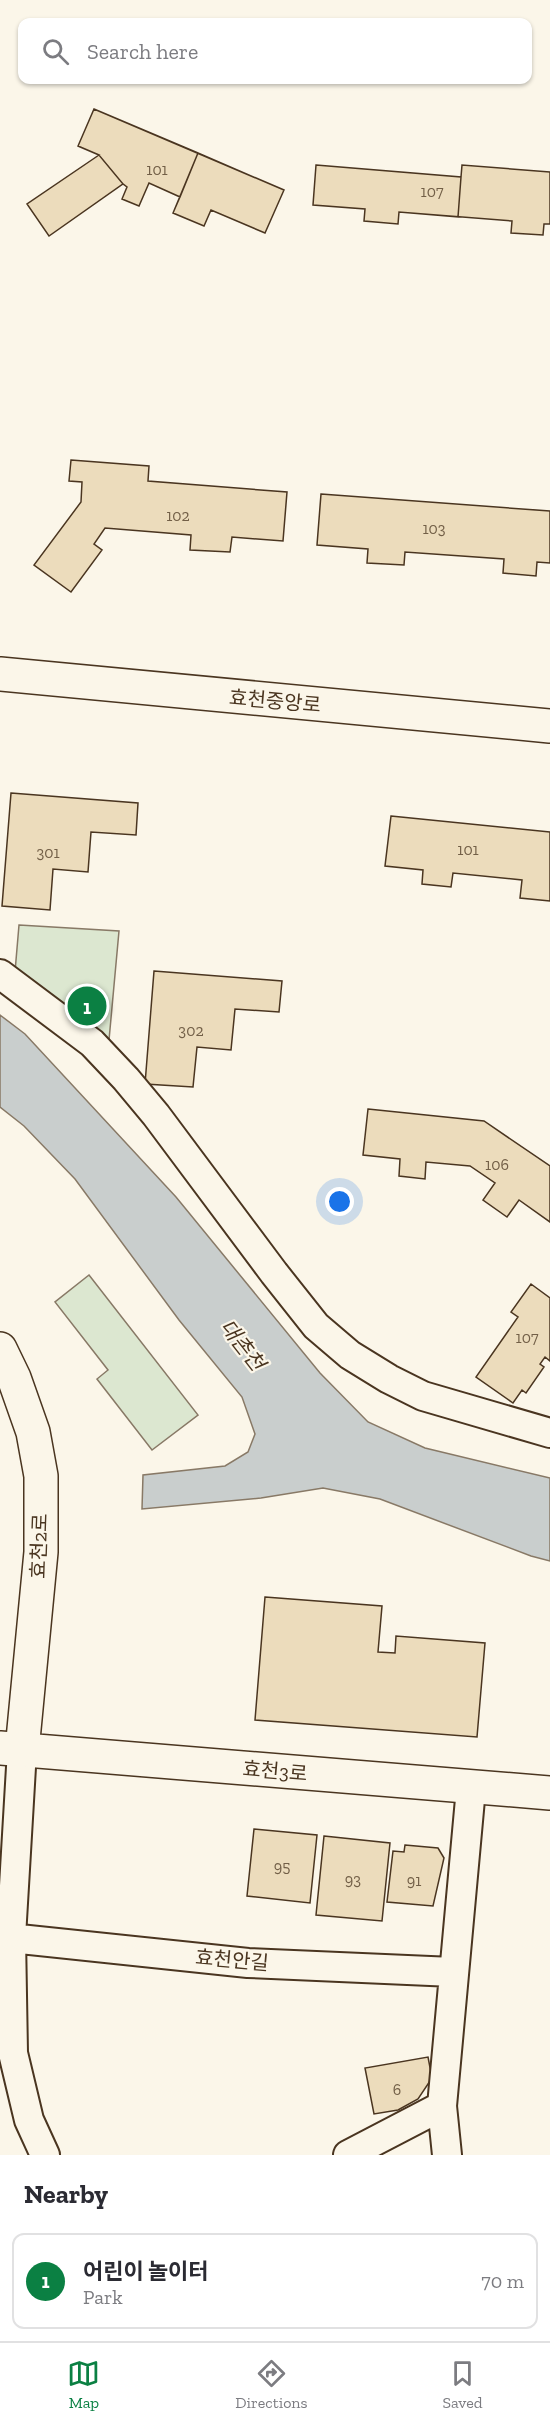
<!DOCTYPE html>
<html lang="en">
<head>
<meta charset="utf-8">
<style>
	:root { --surface:#fff; --page:#f7f7f7; --text:#2b2b33; --muted:#7c7c81; --line:#e1e1e2; --accent:#0b8043 }
	body { margin:0; font-family:"Zilla Slab","Noto Sans KR",serif; background:var(--page); color:var(--text) }
	.you { position:absolute; left:340px; top:1202px; width:21px; height:21px; margin:-15px; border:4px solid #fff; border-radius:50%; background:#1a73e8; box-shadow:0 0 0 9px #1a73e833 }
	.badge { display:grid; place-items:center; width:39px; height:39px; border-radius:50%; background:var(--accent); color:#fff; font-size:20px; font-weight:700 }
	.pin { position:absolute; translate:-50% -50%; border:3px solid #fff; box-shadow:0 2px 6px #0006 }
	.list { margin:0; padding:0; list-style:none }
	h2 { display:flex; justify-content:space-between; align-items:center; height:78px; margin:0; padding:0 24px; font-size:26px }
	h2 small { font-size:20px; font-weight:400; color:var(--muted) }
	.list li { display:grid; grid-template-columns:39px 1fr auto; gap:18px; align-items:center; box-sizing:border-box; height:96px; margin:0 12px 12px; padding:0 12px; border:2px solid var(--line); border-radius:12px }
	.list b { display:block; font-size:22px; white-space:nowrap }
	.list p { margin:0; font-size:20px; white-space:nowrap; color:var(--muted) }
	.list em { font-size:20px; font-style:normal; color:var(--muted) }
	.icon { flex:none; width:33px; height:33px; fill:none; stroke:currentColor; stroke-width:2; stroke-linecap:round; stroke-linejoin:round }
	.map { position:relative; flex:none; width:550px; height:2155px; overflow:hidden }
	.search { position:absolute; background:var(--surface); box-shadow:0 2px 4px #0004; left:18px; right:18px; top:18px; height:66px; display:flex; align-items:center; gap:15px; box-sizing:border-box; padding:0 21px; border-radius:12px; color:var(--muted); font-size:22px }
	.sheet { height:186px; background:var(--surface) }
	nav { display:flex; justify-content:space-around; align-items:center; box-sizing:border-box; height:84px; border-top:2px solid var(--line); background:var(--surface); font-size:16px; color:var(--muted) }
	nav a { display:grid; justify-items:center; gap:3px }
	nav .on { color:var(--accent) }
	.map>svg:first-child { display:block }
</style>
</head>
<body>
<div class="map">
<svg width="550" height="2155" viewBox="0 0 550 2155">
	<rect width="100%" height="100%" fill="#fbf6e9"/>
	<path fill="#dce7d0" stroke="#887966" stroke-width="1.5" d="M 19,925 L 119,931 L 109,1040 L 15,972 Z
		M 89,1275 L 198,1415 L 152,1450 L 97,1379 L 108,1370 L 55,1302 Z"/>
	<path fill="#c9cecd" stroke="#887966" stroke-width="1.5" d="M 0,1015 L 25,1034 L 176,1197 L 320,1373 L 368,1422 L 425,1448 L 550,1478 L 550,1561 L 531,1556 L 380,1499 L 323,1488 L 261,1498 L 142,1509 L 143,1475 L 225,1466 L 248,1452 L 255,1434 L 242,1397 L 179,1320 L 75,1179 L 24,1126 L 0,1107 Z"/>
	<path fill="#ecdcbc" stroke="#4a3520" stroke-width="1.5" d="M 94,109 L 198,153 L 180,197 L 149,183 L 139,206 L 122,199 L 127,187 L 123,184 L 99,155 L 78,146 Z
		M 94,109 L 284,190 L 265,233 L 211,210 L 204,226 L 173,213 L 180,197 L 149,183 L 139,206 L 122,199 L 127,187 L 123,184 L 49,236 L 27,204 L 99,155 L 78,146 Z
		M 198,153 L 284,190 L 265,233 L 211,210 L 204,226 L 173,213 Z
		M 316,165 L 461,177 L 458,217 L 399,212 L 398,224 L 364,221 L 365,209 L 313,205 Z
		M 316,165 L 461,177 L 462,165 L 550,172 L 550,224 L 544,224 L 543,235 L 511,233 L 512,221 L 399,212 L 398,224 L 364,221 L 365,209 L 313,205 Z
		M 71,460 L 149,466 L 148,481 L 287,492 L 283,541 L 232,537 L 230,552 L 190,550 L 191,535 L 105,528 L 94,544 L 102,550 L 71,592 L 34,565 L 81,502 L 82,482 L 69,481 Z
		M 321,494 L 550,511 L 550,563 L 537,562 L 536,576 L 503,573 L 504,559 L 405,552 L 404,565 L 367,563 L 368,549 L 317,545 Z
		M 11,793 L 138,803 L 136,835 L 91,832 L 88,872 L 53,869 L 50,910 L 2,906 Z
		M 391,816 L 550,832 L 550,901 L 520,898 L 522,880 L 453,873 L 451,887 L 422,884 L 423,870 L 385,866 Z
		M 154,971 L 282,981 L 279,1012 L 235,1009 L 231,1050 L 197,1047 L 193,1087 L 145,1084 Z
		M 368,1109 L 484,1121 L 550,1166 L 550,1222 L 519,1200 L 507,1217 L 483,1200 L 495,1183 L 470,1166 L 426,1162 L 425,1179 L 399,1176 L 400,1159 L 363,1155 Z
		M 531,1284 L 550,1298 L 550,1361 L 545,1357 L 540,1364 L 544,1367 L 526,1393 L 522,1390 L 513,1403 L 476,1377 L 518,1317 L 511,1312 Z
		M 265,1597 L 382,1606 L 378,1652 L 395,1653 L 396,1636 L 485,1643 L 477,1737 L 255,1720 Z
		M 254,1829 L 317,1835 L 310,1903 L 247,1896 Z
		M 324,1836 L 390,1843 L 382,1921 L 316,1915 Z
		M 405,1845 L 438,1848 L 444,1858 L 433,1906 L 387,1902 L 393,1851 L 404,1852 Z
		M 428,2057 L 432,2078 L 418,2099 L 398,2110 L 374,2114 L 365,2068 Z"/>
	<g fill="none" stroke-linecap="round" stroke-linejoin="round">
		<defs>
			<path id="street" d="M 0,974 L 92,1043 L 126,1079 L 156,1115 L 274,1273 L 316,1326 L 350,1355 L 389,1379 L 423,1396 L 550,1433
				M 22,1750 L 11,1937 L 13,2053 L 29,2120 L 45,2155
				M 0,1937 L 248,1963 L 453,1972
				M 348,2155 L 442,2106
				M 447,2155 L 442,2106 L 471,1788"/>
			<path id="secondary" d="M 0,674 L 550,726
				M 0,1349 L 14,1378 L 33,1432 L 41,1476 L 41,1552 L 22,1750
				M 0,1748 L 550,1793"/>
		</defs>
		<use href="#street" stroke="#4a3520" stroke-width="32"/>
		<use href="#secondary" stroke="#4a3520" stroke-width="36"/>
		<use href="#street" stroke="#fbf6e9" stroke-width="28"/>
		<use href="#secondary" stroke="#fbf6e9" stroke-width="33"/>
	</g>
	<g text-anchor="middle" stroke-width="4.5" stroke-linejoin="round" paint-order="stroke">
		<g font-size="16" fill="#725f47">
			<text x="157" y="175">101</text>
			<text x="432" y="197">107</text>
			<text x="178" y="521">102</text>
			<text x="434" y="534">103</text>
			<text x="468" y="855">101</text>
			<text x="48" y="858">301</text>
			<text x="191" y="1036">302</text>
			<text x="497" y="1170">106</text>
			<text x="527" y="1343">107</text>
			<text x="282" y="1872">95</text>
			<text x="353" y="1885">93</text>
			<text x="414" y="1886">91</text>
			<text x="397" y="2095">6</text>
		</g>
		<g font-size="20" fill="#4a3520" stroke="#fbf6e9">
			<text transform="translate(275 701) rotate(5)" y="7">효천중앙로</text>
			<text transform="translate(39 1546) rotate(-88)" y="7">효천2로</text>
			<text transform="translate(275 1771) rotate(5)" y="7">효천3로</text>
			<text transform="translate(232 1960) rotate(5)" y="7">효천안길</text>
		</g>
		<g font-size="21" font-style="italic" fill="#4a3520" stroke="#fbf6e9">
			<text transform="translate(242 1345) rotate(52)" y="7">대촌천</text>
		</g>
	</g>
</svg>
<div class="you"></div>
<div class="pin badge" style="left:87px;top:1006px">1</div>
<div class="search"><svg class="icon" aria-label="search" viewBox="0 0 24 24"><circle cx="10" cy="10" r="6"/><path d="M15 15l6 6"/></svg>Search here</div>
</div>
<section class="sheet">
<h2>Nearby<small></small></h2>
<ul class="list">
<li><span class="badge">1</span><div><b>어린이 놀이터</b><p>Park</p></div><em>70 m</em></li>
</ul>
</section>
<nav>
<a class="on"><svg class="icon" aria-label="map" viewBox="0 0 24 24"><path d="M3 6l6-2 6 2 6-2v14l-6 2-6-2-6 2zM9 4v14M15 6v14"/></svg>Map</a>
<a><svg class="icon" aria-label="directions" viewBox="0 0 24 24"><path d="M12 3l9 9-9 9-9-9zM9 14v-3h6M13 9l2 2-2 2"/></svg>Directions</a>
<a><svg class="icon" aria-label="saved" viewBox="0 0 24 24"><path d="M7 4h10v16l-5-4-5 4z"/></svg>Saved</a>
</nav>
</body>
</html>
